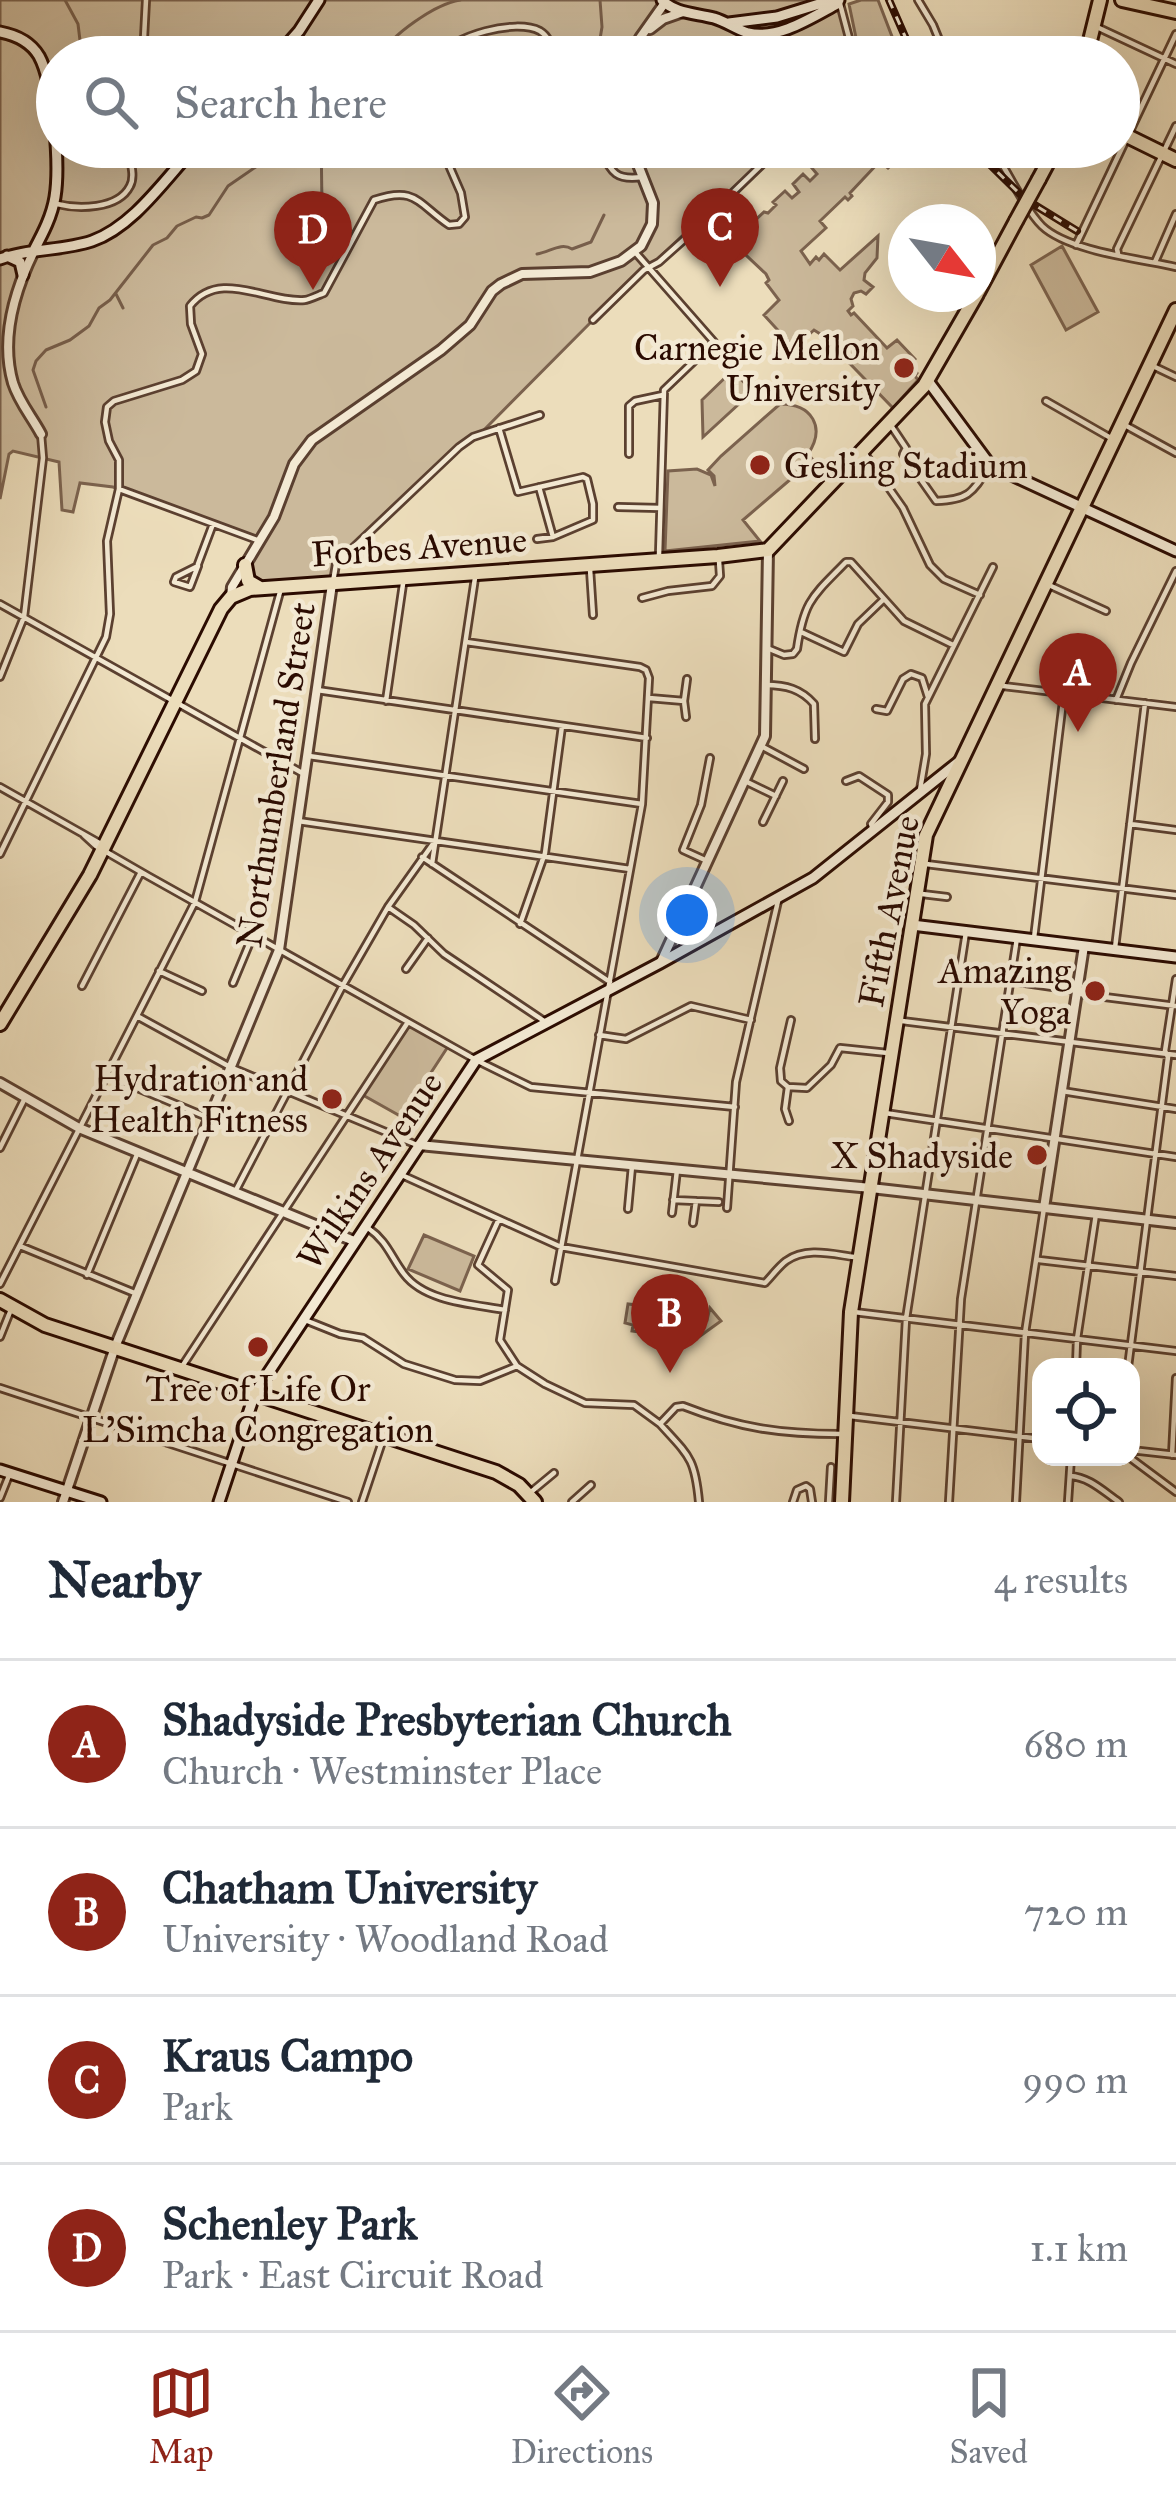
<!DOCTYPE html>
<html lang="en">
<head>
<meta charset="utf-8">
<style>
	:root { --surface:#fff; --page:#f6f6f7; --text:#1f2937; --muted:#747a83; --line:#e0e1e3; --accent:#8f2418 }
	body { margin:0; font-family:"IM FELL Great Primer",serif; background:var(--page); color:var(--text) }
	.controls { position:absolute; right:36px; bottom:36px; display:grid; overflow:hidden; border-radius:24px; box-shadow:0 12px 48px #0002 }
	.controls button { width:108px; height:108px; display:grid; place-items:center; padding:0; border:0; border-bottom:3px solid var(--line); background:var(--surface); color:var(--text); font:60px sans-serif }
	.compass { position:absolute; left:888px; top:204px; width:108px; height:108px; border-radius:50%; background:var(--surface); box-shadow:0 12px 48px #0002; rotate:121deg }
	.you { position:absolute; left:687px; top:915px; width:42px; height:42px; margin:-30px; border:9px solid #fff; border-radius:50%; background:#1a73e8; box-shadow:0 0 0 18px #1a73e833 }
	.badge { display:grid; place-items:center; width:78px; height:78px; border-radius:50%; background:var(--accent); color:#fff; font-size:39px; font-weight:700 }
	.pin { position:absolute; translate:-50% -99px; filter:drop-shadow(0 3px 6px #0008) }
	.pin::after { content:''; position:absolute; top:63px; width:42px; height:36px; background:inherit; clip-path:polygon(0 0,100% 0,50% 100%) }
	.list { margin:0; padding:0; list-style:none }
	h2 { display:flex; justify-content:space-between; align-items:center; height:156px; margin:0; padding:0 48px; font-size:51px }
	h2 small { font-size:39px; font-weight:400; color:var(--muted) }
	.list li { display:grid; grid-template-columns:78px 1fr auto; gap:36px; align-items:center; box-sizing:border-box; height:168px; padding:0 48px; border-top:3px solid var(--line) }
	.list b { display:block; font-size:45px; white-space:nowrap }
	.list p { margin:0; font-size:39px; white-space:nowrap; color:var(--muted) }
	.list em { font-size:39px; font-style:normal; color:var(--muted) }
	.icon { flex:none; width:66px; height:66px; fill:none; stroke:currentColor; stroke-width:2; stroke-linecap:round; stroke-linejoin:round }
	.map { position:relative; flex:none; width:1176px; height:1502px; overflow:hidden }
	.search { position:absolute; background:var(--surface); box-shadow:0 12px 48px #0002; left:36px; right:36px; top:36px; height:132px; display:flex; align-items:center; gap:30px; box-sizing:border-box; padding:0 42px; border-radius:66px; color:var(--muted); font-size:45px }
	.sheet { height:828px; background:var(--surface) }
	nav { display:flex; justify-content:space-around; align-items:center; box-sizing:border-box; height:168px; border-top:3px solid var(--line); background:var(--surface); font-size:33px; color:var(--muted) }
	nav a { display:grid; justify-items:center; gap:6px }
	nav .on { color:var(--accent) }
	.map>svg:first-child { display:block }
</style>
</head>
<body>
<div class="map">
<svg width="1176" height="1502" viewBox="0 0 1176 1502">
	<rect width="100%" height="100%" fill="#ecddbb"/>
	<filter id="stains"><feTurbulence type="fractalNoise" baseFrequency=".00167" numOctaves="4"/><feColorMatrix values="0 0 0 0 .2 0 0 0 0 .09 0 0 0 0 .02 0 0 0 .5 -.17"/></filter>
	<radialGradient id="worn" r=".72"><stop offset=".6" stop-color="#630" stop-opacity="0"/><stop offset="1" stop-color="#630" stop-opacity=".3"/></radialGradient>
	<path fill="#cbb99b" stroke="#7b624e" stroke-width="3" d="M 0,0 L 839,0 L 854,57 L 57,57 L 57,147 L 777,147 L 600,313 L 476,438 L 453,453 L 336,564 L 333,582 L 231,597 L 259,541 L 113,487 L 80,483 L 73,512 L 62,510 L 59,462 L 13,451 L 9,454 L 0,499 Z
		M 861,0 L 878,0 L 893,39 L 903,57 L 884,57 L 875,47 L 865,57 L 860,57 L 849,4 Z
		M 829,147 L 911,147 L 888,168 L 880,161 L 850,193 L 852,196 L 848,200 L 845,197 L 820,221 L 826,228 L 801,251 L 810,264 L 816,257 L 819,260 L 824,254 L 840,270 L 878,236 L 877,258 L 865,273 L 864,280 L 873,287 L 866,294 L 861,291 L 854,293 L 851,299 L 853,306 L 848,311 L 851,315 L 854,313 L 887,348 L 897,340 L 915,359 L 910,365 L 917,373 L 915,376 L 918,380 L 893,408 L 826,339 L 827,337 L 824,333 L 822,335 L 814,330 L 794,348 L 764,315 L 779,300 L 766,283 L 769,280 L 766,274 L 732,242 L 764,212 L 768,213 L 776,205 L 773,202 L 785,191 L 792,198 L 799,192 L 793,184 L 803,174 L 810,181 L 817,174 L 811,167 L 819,157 L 828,164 L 835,158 Z
		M 1062,246 L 1098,312 L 1066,330 L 1031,265 Z
		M 732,371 L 753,391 L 703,437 L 702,400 Z
		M 780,404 C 812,404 826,427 808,454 L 813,460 L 743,520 L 760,541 L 665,551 L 668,471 L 697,469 L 711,475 L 715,486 L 714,476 L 708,470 L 721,456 Z
		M 408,1022 L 449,1045 L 402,1117 L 361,1094 Z
		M 424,1235 L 474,1256 L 460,1291 L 408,1269 Z
		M 648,1292 L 659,1297 L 656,1314 L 707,1320 L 710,1308 L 721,1321 L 692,1342 L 688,1339 L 632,1331 L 633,1325 L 625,1323 L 628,1304 L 645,1306 Z"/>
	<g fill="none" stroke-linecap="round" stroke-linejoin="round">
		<path stroke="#775e4b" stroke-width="3" d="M 65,0 L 78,24 L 82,57
			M 379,57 C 391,35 435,4 460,0
			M 597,57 L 602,27 L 600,0
			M 321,147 C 322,170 321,193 323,217
			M 537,254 C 550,252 561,242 572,249 L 591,242 L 604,215
			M 116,294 L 123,308
			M 46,407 L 33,370 L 36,361 L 46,350 L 70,340 L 89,326 L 99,308 L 110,300 L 153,245 L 167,238 L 177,226 L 196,217 L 202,218 L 209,215 L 228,186 L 260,164 L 274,147"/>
		<defs>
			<path id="minor" d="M 839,0 L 854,57
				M 918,0 L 933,25 L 946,57
				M 1099,28 L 1176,64
				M 143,57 L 146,0
				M 437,57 C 454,36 515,18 540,31 C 550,37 551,47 554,57
				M 599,147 C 611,170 613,181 642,177
				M 992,147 C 1006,169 1025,209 1042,226 C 1068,251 1140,259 1176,267
				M 57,204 C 77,209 118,210 130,186 C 136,175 129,159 128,147
				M 1076,245 L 1176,34
				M 635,252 L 714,342 L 664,390 L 659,555
				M 1118,254 L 1117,249 L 1176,126
				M 1155,262 L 1176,214
				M 593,320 L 644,270 L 659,262 L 687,237 L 780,147
				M 1155,367 L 1176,377
				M 1046,401 L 1109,437
				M 1123,424 L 1176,453
				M 892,427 L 906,448 L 903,454 L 936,501 C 967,500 972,494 988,468
				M 499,428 L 518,492 L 583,477 L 587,479 L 593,504 L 593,520 L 553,537 L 537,539
				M 863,451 L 903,508 L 930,565 L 944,579 L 980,595
				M 629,454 L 629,406 L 635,401 L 663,395
				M 539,487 L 553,537
				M 119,489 L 260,541
				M 618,507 L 660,508
				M 198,564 L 213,524
				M 198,566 L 190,587 L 174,582 L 176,577 Z
				M 590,569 L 593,615
				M 333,582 L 336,564 L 459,447 L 473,437 L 540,415
				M 1051,586 L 1106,611
				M 642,598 L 668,591 L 712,586 L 720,576 L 719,561
				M 0,604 L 304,774
				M 801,632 L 844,652 L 858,624 L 884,599
				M 466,642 L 640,667 L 646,670 L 649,678 L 642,804 L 555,1281
				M 767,648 L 784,655 L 793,654 L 797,649 C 804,600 813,596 846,562 L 851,562 L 904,621 L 953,645
				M 0,677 L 24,617 L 43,458 L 41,434
				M 766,685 C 786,685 801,689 814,704 L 815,739
				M 1003,686 L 1176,707
				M 317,690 L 647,738
				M 649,698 L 684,701
				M 1116,700 L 1131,663 L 1176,571
				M 386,701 L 403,584
				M 876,709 L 887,711 L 903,679 L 911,674 L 922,678 L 928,697
				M 686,717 L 684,701 L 687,679
				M 761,746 L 804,769
				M 309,756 L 642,804
				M 745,781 L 776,796
				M 846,781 L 859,776 L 888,795 L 888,802 L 871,824 L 873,829
				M 0,787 L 101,844
				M 920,790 L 926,754 L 925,704 L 993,567
				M 298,821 L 630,869
				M 763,822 L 783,781
				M 1130,824 L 1176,830
				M 84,835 L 96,846 L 148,876 L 476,1060 L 531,1087 L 735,1107
				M 0,854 L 106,637 L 110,614 L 107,541 L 119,489 L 119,460 L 109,441 L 105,422 L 107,407 L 114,401 L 182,380 L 196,371 L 202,354 L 191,324 L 190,306 C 220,268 266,303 305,300 C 308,300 321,294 324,293 L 374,200 C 416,186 417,203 449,225 L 459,224 L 465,217 L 461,193 L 441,147
				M 422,857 L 610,982
				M 705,860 L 683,850 L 701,805 L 710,758
				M 432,864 L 475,578
				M 926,864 L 1176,895
				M 922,894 L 947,897
				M 388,907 L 414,925 L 444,954 L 547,1023
				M 520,924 L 545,853 L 562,726
				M 1034,938 L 1064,693
				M 1115,948 L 1145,703
				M 406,969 L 428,938
				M 159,971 L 202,991
				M 1011,981 L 1073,990 L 1081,994 L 1176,1006
				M 233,983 L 253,935
				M 82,986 L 141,872
				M 137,1016 L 230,1067 L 417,1145
				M 902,1021 L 1176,1055
				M 599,1035 L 626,1039 L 691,1006 L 751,1020
				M 106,1075 L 209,1118
				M 788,1087 L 807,1088 L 831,1065 L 840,1048 L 888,1053
				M 788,1087 L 781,1081 L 780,1068 L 791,1020
				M 788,1087 L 785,1109 L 789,1121
				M 1062,1091 L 1176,1109
				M 885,1113 L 1176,1157
				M 0,1148 L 25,1098
				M 404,1176 L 561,1247 L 765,1283 C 772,1276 778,1267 786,1261 C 806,1247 831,1254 854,1257
				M 236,1190 L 343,985 L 388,907 L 435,841
				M 673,1200 L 719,1202
				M 727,1208 L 736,1082 L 778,901
				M 628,1209 L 632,1166
				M 672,1213 L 677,1170
				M 499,1219 L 478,1265 L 508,1290 L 500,1340 L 517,1366 L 545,1384 L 585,1403 L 634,1405 L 660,1424 L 676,1407 L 683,1406 C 739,1428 780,1434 840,1434
				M 693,1223 L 696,1201
				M 368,1228 C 387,1241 391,1257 404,1274 C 425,1302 473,1304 505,1310
				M 20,1246 L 137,1294
				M 1039,1260 L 1176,1276
				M 87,1275 L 138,1152
				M 0,1284 L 195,902 L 280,592
				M 854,1312 L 1176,1351
				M 305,1320 L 340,1334 L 363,1338 L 404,1364 L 455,1380 L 480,1381 L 517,1366
				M 0,1337 L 10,1312
				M 1076,1367 L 1077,1339 L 1096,1214
				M 1128,1367 L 1168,1057 L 1165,1051 L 1176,979
				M 181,1368 L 408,1022
				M 0,1388 L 348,1502
				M 850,1416 L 1041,1439
				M 660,1424 C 689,1456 695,1458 699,1502
				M 1131,1450 L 1176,1455
				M 1172,1455 L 1176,1378
				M 1129,1457 L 1176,1492
				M 1070,1476 C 1089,1477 1103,1491 1119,1502
				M 531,1492 L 554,1473
				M 0,1498 L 10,1473
				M 362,1502 L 383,1439
				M 572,1502 L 591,1485
				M 793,1502 L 797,1490 L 806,1486 L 810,1489 L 812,1502
				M 829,1502 L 831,1467
				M 896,1502 L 906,1319 L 966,932
				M 949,1502 L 961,1299 L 1017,938
				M 1016,1502 L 1025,1333 L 1044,1208
				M 1068,1502 L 1071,1457"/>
			<path id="tertiary" d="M 650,29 L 663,19 L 683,12
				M 632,57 L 640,38 L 664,4
				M 34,251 C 14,292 0,338 13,383 C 19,402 32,417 41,434
				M 231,597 L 232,587 L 274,517 L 294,464 L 312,440 L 441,350 L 470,325 L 492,291 L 501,284 L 522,274 L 590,272 L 621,261 L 641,246 L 652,224 L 653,203 L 631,147
				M 661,962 L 765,736 L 768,550
				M 0,1083 L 79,1128 L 354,1241
				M 419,1145 L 871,1188 L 1176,1223
				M 1044,1208 L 1084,946
				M 63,1502 L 115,1347 L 279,950 L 332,584"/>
			<path id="secondary" d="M 662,0 C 676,14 695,13 714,18 C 727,22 736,29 748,33 C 778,40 811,18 837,4 L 839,0
				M 729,23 L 777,17 L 832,0
				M 0,32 C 16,35 30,41 39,56 C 54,83 60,166 55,197 C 52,216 43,233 34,250
				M 276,57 L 299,31 L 319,0
				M 7,256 L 20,262 L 23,275
				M 0,259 C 30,248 62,251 92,241 C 134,226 165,179 195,147
				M 928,381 L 990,465 L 1176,551
				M 912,925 L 1176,957
				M 0,1470 L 101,1502
				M 219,1502 L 255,1393 L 476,1060 L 660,963 L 813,878 L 961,760"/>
			<path id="primary" d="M 1086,57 L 1100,0
				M 1119,132 L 1176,160
				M 1039,179 L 1056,147
				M 978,292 L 1016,221
				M 245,565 L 248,581 L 260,588
				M 0,1024 L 90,875 L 221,609 L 231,597 L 250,589 L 718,556 L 768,550 L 924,386 L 977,294
				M 0,1300 L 45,1325 L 496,1472 L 519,1485 L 535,1502"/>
			<path id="trunk" d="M 1122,0 L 1176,12
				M 842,1502 L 851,1312 L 926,835 L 1176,310"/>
		</defs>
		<use href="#minor" stroke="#5b4030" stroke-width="10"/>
		<use href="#tertiary" stroke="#5b4030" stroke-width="14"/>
		<use href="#secondary" stroke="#2b0b01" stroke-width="15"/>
		<use href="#primary" stroke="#2b0b01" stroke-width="18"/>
		<use href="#trunk" stroke="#2b0b01" stroke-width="18"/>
		<use href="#minor" stroke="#f3e9d3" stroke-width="4.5"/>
		<use href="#tertiary" stroke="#f3e9d3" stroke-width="8"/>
		<use href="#secondary" stroke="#f3e9d3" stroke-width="9"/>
		<use href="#primary" stroke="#ecddbb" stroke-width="12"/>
		<use href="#trunk" stroke="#ecddbb" stroke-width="12"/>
		<defs>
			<path id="rail" d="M 889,0 L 914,57
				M 972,147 L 1025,199 L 1077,231"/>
		</defs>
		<use href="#rail" stroke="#2b0b01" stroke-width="8"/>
		<use href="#rail" stroke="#f3e9d3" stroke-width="3" stroke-dasharray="9" stroke-linecap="butt"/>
		<defs>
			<path id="primary-bridge" d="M 1016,221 L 1039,179"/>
		</defs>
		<use href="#primary-bridge" stroke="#2b0b01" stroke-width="18" stroke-linecap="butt"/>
		<use href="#primary-bridge" stroke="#ecddbb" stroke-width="12"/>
	</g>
	<g fill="#8f2418" stroke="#f3e9d3" stroke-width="4.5">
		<circle cx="904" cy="368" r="12"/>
		<circle cx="760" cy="465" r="12"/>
		<circle cx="1095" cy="991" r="12"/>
		<circle cx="332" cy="1099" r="12"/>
		<circle cx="1037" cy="1155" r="12"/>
		<circle cx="258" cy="1347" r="12"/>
	</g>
	<g text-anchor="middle" stroke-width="9" stroke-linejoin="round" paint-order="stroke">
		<g font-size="36" fill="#2b0b01" stroke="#f3e9d3" text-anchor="end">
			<text x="880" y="360">Carnegie Mellon<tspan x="880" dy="41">University</tspan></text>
			<text x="784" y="478" text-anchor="start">Gesling Stadium</text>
			<text x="1071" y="983">Amazing<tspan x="1071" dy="41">Yoga</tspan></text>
			<text x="308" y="1091">Hydration and<tspan x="308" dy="41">Health Fitness</tspan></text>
			<text x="1013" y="1168">X Shadyside</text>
			<text x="258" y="1401" text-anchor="middle">Tree of Life Or<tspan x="258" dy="41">L'Simcha Congregation</tspan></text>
		</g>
		<g font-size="36" fill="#2b0b01" stroke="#f3e9d3">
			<text transform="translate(419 546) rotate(-4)" y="13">Forbes Avenue</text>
			<text transform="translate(275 775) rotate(-81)" y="13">Northumberland Street</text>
			<text transform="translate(888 911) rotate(-79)" y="13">Fifth Avenue</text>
			<text transform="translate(369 1170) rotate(-56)" y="13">Wilkins Avenue</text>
		</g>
	</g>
	<rect width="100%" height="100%" filter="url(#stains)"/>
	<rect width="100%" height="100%" fill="url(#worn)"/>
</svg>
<div class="controls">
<button><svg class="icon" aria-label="locate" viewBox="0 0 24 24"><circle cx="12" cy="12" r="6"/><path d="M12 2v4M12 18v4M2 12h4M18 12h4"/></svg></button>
</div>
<svg class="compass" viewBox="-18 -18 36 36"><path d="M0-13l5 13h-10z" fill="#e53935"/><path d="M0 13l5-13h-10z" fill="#747a83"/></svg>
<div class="you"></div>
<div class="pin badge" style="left:1078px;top:732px">A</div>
<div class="pin badge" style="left:670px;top:1373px">B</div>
<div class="pin badge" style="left:720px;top:287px">C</div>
<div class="pin badge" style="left:313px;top:290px">D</div>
<div class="search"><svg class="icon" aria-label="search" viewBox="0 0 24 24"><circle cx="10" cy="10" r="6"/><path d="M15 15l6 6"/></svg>Search here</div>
</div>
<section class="sheet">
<h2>Nearby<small>4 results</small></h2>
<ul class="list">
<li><span class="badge">A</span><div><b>Shadyside Presbyterian Church</b><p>Church · Westminster Place</p></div><em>680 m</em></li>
<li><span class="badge">B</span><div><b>Chatham University</b><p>University · Woodland Road</p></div><em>720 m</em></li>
<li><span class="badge">C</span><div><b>Kraus Campo</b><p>Park</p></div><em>990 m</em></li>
<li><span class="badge">D</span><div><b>Schenley Park</b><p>Park · East Circuit Road</p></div><em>1.1 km</em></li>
</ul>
</section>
<nav>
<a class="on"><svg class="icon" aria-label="map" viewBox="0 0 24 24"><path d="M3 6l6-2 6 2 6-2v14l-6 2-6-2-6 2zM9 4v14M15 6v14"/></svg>Map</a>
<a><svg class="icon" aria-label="directions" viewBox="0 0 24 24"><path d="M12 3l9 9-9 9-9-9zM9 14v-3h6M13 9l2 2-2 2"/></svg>Directions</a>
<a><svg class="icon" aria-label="saved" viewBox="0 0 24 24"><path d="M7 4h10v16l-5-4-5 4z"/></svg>Saved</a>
</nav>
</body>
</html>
